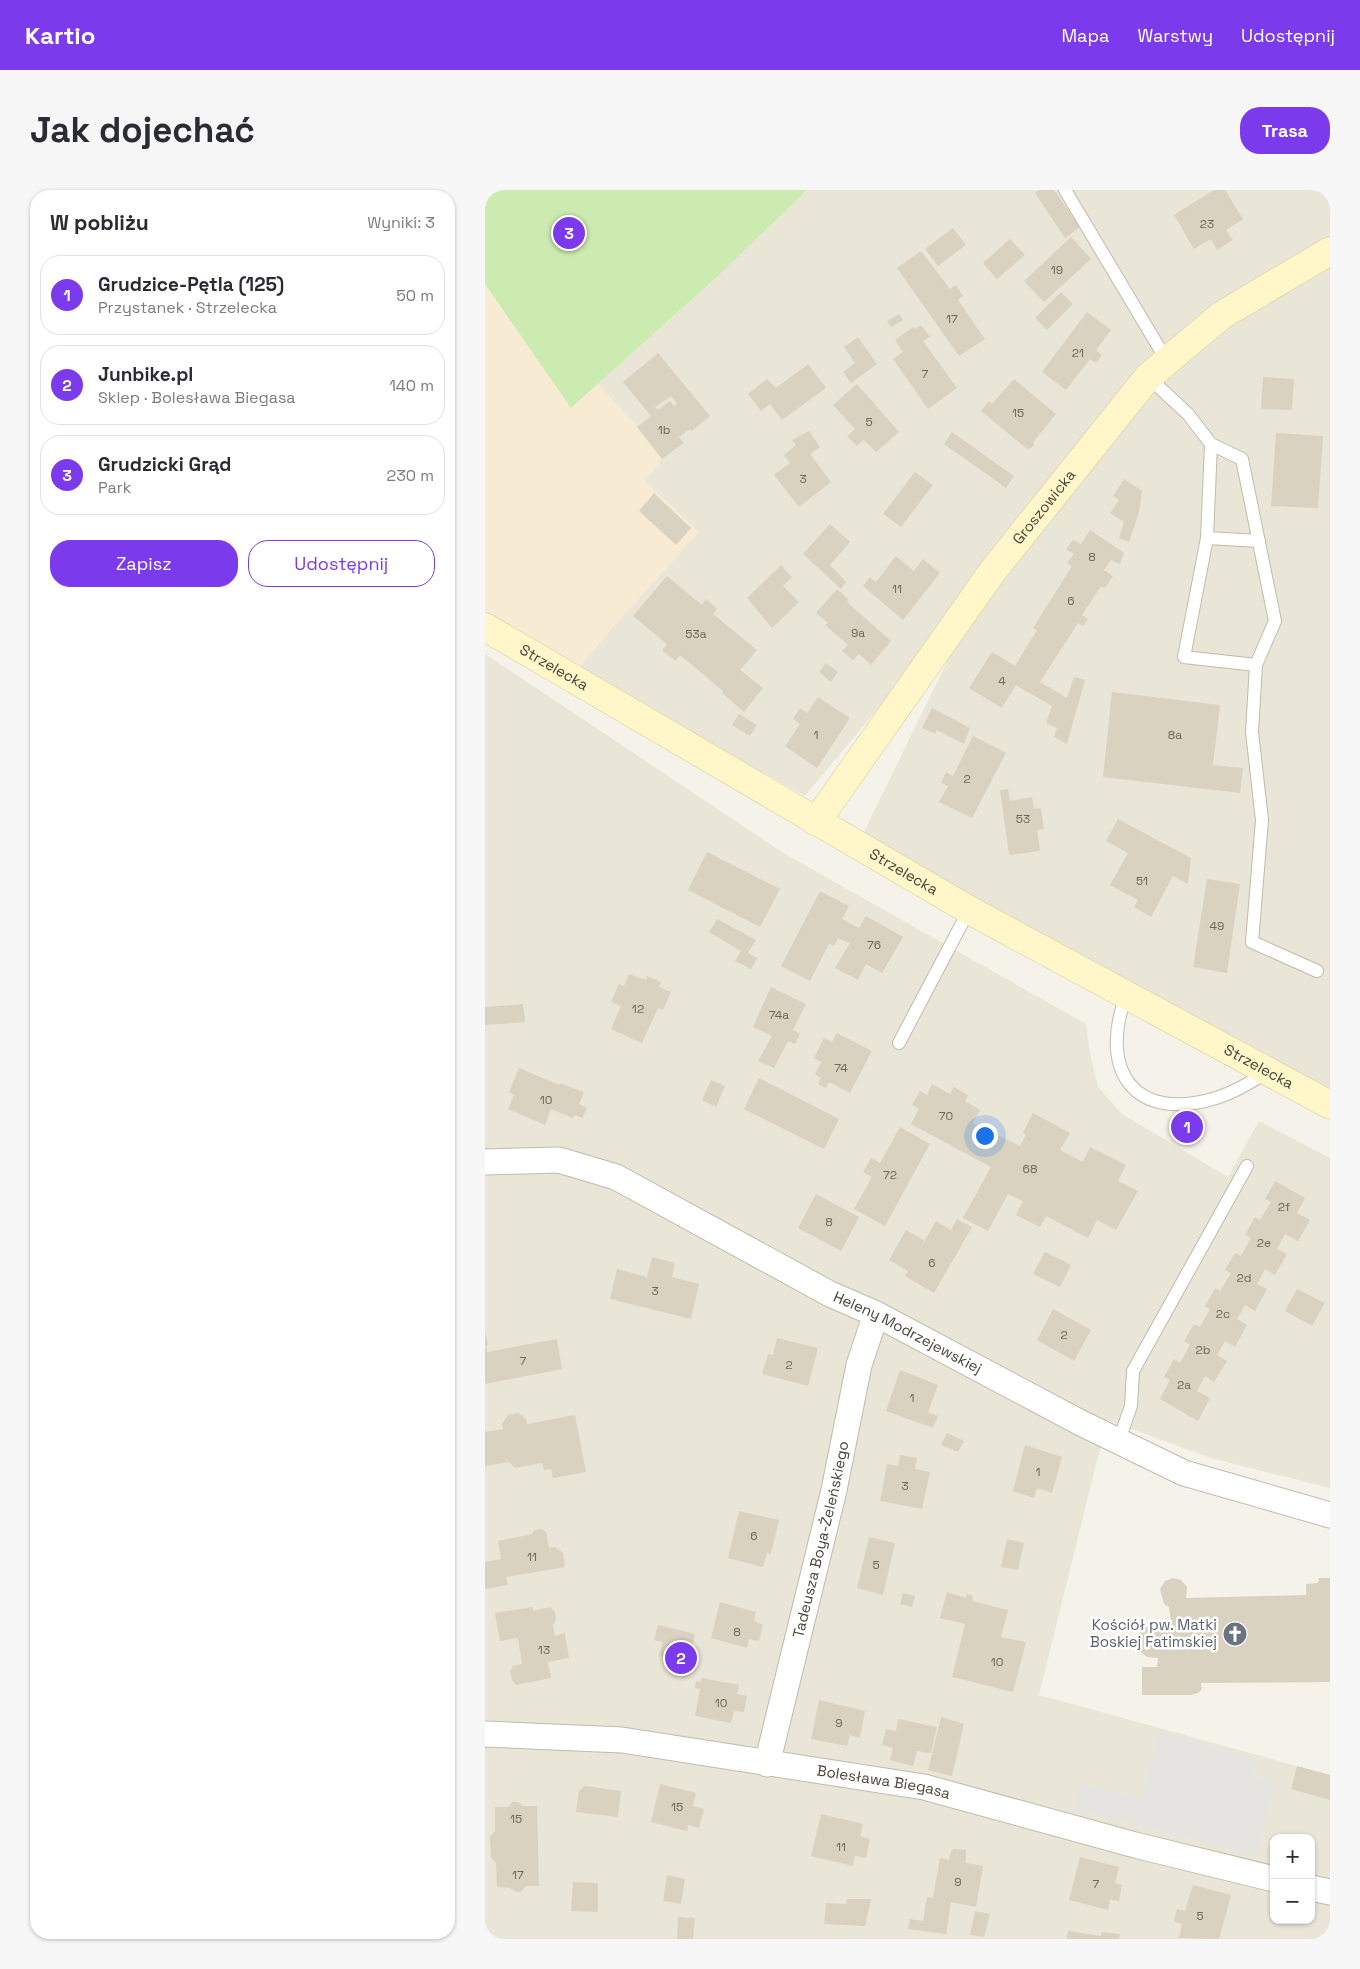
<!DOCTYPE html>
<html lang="pl">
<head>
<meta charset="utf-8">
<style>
	:root { --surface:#fff; --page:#f7f7f7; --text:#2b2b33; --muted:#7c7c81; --line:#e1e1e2; --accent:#7c3aed }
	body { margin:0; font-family:"Space Grotesk",sans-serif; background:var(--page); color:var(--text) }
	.controls { position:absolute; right:15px; bottom:15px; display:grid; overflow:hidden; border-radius:10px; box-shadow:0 1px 4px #0004 }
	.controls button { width:45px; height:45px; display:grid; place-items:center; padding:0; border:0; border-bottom:1px solid var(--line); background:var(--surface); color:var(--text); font:25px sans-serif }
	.you { position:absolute; left:499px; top:945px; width:18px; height:18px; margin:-12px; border:4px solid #fff; border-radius:50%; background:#1a73e8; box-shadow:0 0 0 8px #1a73e833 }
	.badge { display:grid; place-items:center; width:32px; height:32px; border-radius:50%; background:var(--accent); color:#fff; font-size:16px; font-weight:700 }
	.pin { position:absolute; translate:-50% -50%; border:2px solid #fff; box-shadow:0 1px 5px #0006 }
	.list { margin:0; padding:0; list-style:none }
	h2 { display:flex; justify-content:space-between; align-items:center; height:65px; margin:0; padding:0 20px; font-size:21px }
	h2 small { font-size:16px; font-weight:400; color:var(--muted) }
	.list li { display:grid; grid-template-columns:32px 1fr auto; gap:15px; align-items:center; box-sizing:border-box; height:80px; margin:0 10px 10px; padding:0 10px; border:1px solid var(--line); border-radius:20px }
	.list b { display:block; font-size:19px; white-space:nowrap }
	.list p { margin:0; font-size:16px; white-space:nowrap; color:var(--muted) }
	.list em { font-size:16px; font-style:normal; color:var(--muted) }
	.actions { display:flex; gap:10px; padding:15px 20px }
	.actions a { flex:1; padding:11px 0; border:1px solid var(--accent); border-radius:20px; text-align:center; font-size:18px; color:var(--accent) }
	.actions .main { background:var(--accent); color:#fff }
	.map { position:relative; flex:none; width:845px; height:1749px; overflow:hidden; border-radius:20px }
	header { display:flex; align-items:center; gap:30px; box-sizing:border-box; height:70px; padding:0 25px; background:var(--accent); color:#fff }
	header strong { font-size:24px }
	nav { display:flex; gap:28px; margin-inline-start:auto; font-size:18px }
	.intro { display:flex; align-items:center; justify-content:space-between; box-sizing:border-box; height:120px; padding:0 30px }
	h1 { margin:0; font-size:35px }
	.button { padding:12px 22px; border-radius:20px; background:var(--accent); color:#fff; font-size:18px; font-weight:700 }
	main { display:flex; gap:30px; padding:0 30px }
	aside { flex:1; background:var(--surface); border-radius:20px; box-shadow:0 1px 4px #0004 }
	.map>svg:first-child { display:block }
</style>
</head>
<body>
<header>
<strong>Kartio</strong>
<nav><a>Mapa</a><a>Warstwy</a><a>Udostępnij</a></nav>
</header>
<div class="intro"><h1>Jak dojechać</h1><a class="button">Trasa</a></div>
<main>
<aside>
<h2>W pobliżu<small>Wyniki: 3</small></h2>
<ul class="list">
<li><span class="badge">1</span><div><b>Grudzice-Pętla (125)</b><p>Przystanek · Strzelecka</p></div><em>50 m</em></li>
<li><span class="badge">2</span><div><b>Junbike.pl</b><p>Sklep · Bolesława Biegasa</p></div><em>140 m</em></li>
<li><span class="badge">3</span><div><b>Grudzicki Grąd</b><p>Park</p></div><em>230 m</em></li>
</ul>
<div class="actions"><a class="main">Zapisz</a><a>Udostępnij</a></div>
</aside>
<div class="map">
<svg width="845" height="1749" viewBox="0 0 845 1749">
	<rect width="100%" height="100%" fill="#f5f2e9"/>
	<path fill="#e9e5d7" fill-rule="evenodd" d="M 322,0 L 845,0 L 845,900 L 782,882 L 378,644 L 505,384 L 320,606 L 94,479 L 116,451 L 160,291 L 152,237 L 113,194 L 233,86 Z
		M 0,464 L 300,664 L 601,834 L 605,863 L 613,897 L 637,924 L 743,987 L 774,931 L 845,968 L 845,1298 L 726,1268 L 622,1230 L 554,1505 L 845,1585 L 845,1749 L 0,1749 ZM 789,1648 L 826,1648 L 826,1730 L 789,1730 Z"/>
	<path fill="#f7ebd3" d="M 0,94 L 86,217 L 113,194 L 152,237 L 177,269 L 160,291 L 214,342 L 116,451 L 94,479 L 0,423 Z"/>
	<path fill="#ccebb0" d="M 0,0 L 322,0 L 233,86 L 86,218 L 0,94 Z"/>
	<path fill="#e6e4e0" d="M 674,1542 L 772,1568 L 767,1587 L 790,1592 L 771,1666 L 589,1619 L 596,1593 L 657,1609 Z"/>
	<path fill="#dad2c0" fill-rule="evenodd" d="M 554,0 L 569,0 L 595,37 L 580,48 L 550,3 Z
		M 729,0 L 740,0 L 758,29 L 741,40 L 748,50 L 732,60 L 726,49 L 709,59 L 689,25 Z
		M 468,38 L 481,55 L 453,76 L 440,59 Z
		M 586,47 L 606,69 L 559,112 L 539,91 Z
		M 525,49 L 540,65 L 512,89 L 498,73 Z
		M 436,61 L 465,99 L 471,95 L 478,106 L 473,110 L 500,149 L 474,166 L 412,78 Z
		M 576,102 L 588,114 L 562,140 L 550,128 Z
		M 602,122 L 626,140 L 611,160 L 617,165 L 611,173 L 605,169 L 581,200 L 557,182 Z
		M 414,124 L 418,130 L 406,137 L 402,131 Z
		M 436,135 L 445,147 L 438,151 L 472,198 L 443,219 L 408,169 L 418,162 L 410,150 L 428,137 L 430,139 Z
		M 373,147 L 392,174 L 366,193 L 358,182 L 370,173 L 359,157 Z
		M 173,163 L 225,226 L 207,241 L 205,239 L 194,247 L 199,253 L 177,269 L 152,237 L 166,226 L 138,192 ZM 186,206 L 192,214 L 189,216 L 185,211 L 173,220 L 170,217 Z
		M 323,174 L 341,198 L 297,230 L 285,214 L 276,221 L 263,204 L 282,189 L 291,198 Z
		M 778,187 L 809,189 L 807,220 L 776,219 Z
		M 529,189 L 571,224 L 549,251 L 549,255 L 546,258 L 542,259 L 496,221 L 504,211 L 507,214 Z
		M 372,194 L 414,242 L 391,262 L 379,250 L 372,256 L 362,246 L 370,239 L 348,215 Z
		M 324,241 L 335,257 L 325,264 L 346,292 L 314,317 L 289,285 L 305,273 L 299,265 L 311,255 L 307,250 Z
		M 467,242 L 529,286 L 521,298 L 459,254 Z
		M 791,243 L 838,246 L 833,318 L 786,316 Z
		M 430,282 L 448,295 L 416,337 L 398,324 Z
		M 639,289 L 657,301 L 654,322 L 644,352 L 634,348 L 639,332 L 625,323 L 634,310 L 628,306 Z
		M 169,303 L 206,338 L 191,355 L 154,321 Z
		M 345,334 L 365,352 L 345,375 L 361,392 L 356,399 L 318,364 Z
		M 605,340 L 639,363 L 635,374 L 626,370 L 619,380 L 628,386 L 620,398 L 616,396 L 597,425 L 603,429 L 598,436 L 593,433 L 555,492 L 582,508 L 589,487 L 600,490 L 582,554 L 569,547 L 572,538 L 561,533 L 567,516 L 541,501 L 531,495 L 517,518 L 484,498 L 507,462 L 530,476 L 552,440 L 548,438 L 587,376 L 582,373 L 589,364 L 581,359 L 588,350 L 596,354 Z
		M 411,366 L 429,381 L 438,369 L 455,383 L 418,430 L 378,396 L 385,387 L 391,392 Z
		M 296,375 L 307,387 L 298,396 L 314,412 L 287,438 L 262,408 Z
		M 182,386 L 217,415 L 221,409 L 232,419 L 228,424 L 272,460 L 255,480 L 278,498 L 259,522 L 237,503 L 238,501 L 195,465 L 190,471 L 177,460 L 182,454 L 148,426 Z
		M 352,399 L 364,410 L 362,412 L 406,451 L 386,475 L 374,464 L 368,470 L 357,461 L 363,455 L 340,435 L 343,433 L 331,423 Z
		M 341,473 L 353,482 L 346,492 L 334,482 Z
		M 627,502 L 735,515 L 728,575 L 758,578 L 755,603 L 618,587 Z
		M 333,507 L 365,528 L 332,578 L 300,556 L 315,534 L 308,529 L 315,518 L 322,523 Z
		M 447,518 L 485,538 L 479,554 L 452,540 L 450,544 L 437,538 Z
		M 254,524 L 272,535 L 265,546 L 247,535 Z
		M 488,546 L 521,563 L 487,628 L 454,612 L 463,596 L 456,593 L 461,582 L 468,586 Z
		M 523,599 L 525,611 L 547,607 L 549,619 L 556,618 L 559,639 L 552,640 L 555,661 L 524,665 L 515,600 Z
		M 633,629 L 706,668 L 703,694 L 688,686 L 666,727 L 649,717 L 653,710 L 625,695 L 643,663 L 621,651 Z
		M 222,662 L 295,699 L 275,737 L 203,700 Z
		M 722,689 L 755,694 L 742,783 L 708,777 Z
		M 335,701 L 364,716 L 357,729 L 374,738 L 381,726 L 418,747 L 397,783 L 381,774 L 373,790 L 350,778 L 365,753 L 353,748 L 349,756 L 344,754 L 325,791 L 296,776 Z
		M 232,729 L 271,750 L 263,763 L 272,768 L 266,779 L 250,771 L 256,761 L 224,742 Z
		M 144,784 L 161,790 L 162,786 L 176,792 L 174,797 L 186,802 L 178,820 L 173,818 L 157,853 L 126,839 L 136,816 L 126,812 L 134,794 L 139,796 Z
		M 286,797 L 321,814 L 308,840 L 315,844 L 310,854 L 303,851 L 289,878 L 273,871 L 287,846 L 268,837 Z
		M 38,814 L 40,832 L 0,835 L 0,817 Z
		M 352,843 L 387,861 L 365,903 L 344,892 L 341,898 L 333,894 L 336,888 L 330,884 L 336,872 L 329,868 L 339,848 L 347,852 Z
		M 34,878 L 74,895 L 75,893 L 99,902 L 94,914 L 102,918 L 97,928 L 90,925 L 88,928 L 66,919 L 60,935 L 23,919 L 29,905 L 24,902 Z
		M 274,888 L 354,929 L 339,959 L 259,919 Z
		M 226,890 L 240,896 L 231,917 L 217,910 Z
		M 447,894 L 465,904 L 469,897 L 483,905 L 480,911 L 495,920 L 488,933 L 535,956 L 541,945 L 538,943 L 548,923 L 585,943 L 575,960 L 598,972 L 605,957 L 641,975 L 633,991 L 653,1001 L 631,1040 L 612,1030 L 603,1048 L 561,1026 L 555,1037 L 531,1025 L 538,1011 L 523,1004 L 503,1041 L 478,1028 L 506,977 L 426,934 L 434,919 L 427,915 L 435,901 L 442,905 Z
		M 415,937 L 445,954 L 400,1036 L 369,1019 L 387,987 L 378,982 L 386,968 L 395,973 Z
		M 790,991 L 820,1008 L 812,1023 L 825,1030 L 813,1051 L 800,1044 L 792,1059 L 802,1064 L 790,1085 L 780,1079 L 772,1094 L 782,1099 L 770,1121 L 760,1115 L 752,1129 L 762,1135 L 750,1157 L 740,1151 L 732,1165 L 742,1171 L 729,1192 L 720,1186 L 712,1201 L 725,1208 L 713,1231 L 675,1209 L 685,1190 L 679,1187 L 689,1169 L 695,1173 L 705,1155 L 699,1151 L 709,1134 L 715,1137 L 725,1119 L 720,1116 L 730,1098 L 735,1101 L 746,1083 L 740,1080 L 750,1063 L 756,1066 L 766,1048 L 760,1045 L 770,1027 L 775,1030 L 786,1012 L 780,1009 Z
		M 331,1004 L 374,1027 L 356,1061 L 313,1038 Z
		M 472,1029 L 487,1037 L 449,1103 L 420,1086 L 423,1081 L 404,1070 L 421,1040 L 440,1051 L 430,1068 L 451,1031 L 466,1040 Z
		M 560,1062 L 586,1075 L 575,1097 L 548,1084 Z
		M 167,1067 L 190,1073 L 187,1087 L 214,1094 L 206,1129 L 125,1109 L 132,1079 L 162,1087 Z
		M 812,1099 L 840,1113 L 827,1136 L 800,1121 Z
		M 568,1119 L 606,1140 L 589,1171 L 552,1150 Z
		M 0,1141 L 3,1155 L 1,1156 L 2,1162 L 72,1149 L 77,1179 L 0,1194 Z
		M 292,1148 L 333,1158 L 323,1196 L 277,1184 L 283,1164 L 288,1165 Z
		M 415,1180 L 453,1195 L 443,1222 L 453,1226 L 448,1238 L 401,1221 Z
		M 33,1223 L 41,1229 L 42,1234 L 90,1225 L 101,1282 L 68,1288 L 66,1279 L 59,1280 L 57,1273 L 29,1278 L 25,1272 L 0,1276 L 0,1242 L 18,1239 L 17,1234 L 23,1225 Z
		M 462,1243 L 479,1251 L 473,1262 L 456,1255 Z
		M 540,1255 L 577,1267 L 567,1303 L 552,1298 L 549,1308 L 528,1301 Z
		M 415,1265 L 432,1268 L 430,1279 L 445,1282 L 437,1319 L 395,1311 L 402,1274 L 413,1276 Z
		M 254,1321 L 294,1330 L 286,1364 L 282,1363 L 278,1377 L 243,1368 Z
		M 57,1339 L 61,1342 L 64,1358 L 70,1357 L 78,1363 L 80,1377 L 21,1387 L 23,1395 L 0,1399 L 0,1372 L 16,1369 L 13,1351 L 47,1344 L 49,1340 Z
		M 384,1347 L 410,1353 L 398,1405 L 372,1398 Z
		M 522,1349 L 539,1353 L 533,1380 L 516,1377 Z
		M 688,1388 L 696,1390 L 702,1397 L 701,1408 L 821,1405 L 821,1394 L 833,1393 L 834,1388 L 845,1388 L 845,1492 L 716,1493 L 717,1499 L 713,1503 L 706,1505 L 657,1505 L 657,1477 L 672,1477 L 673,1468 L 662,1467 L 657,1463 L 652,1457 L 652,1447 L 656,1440 L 665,1435 L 686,1432 L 684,1417 L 679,1414 L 675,1399 L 680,1391 Z
		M 462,1402 L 481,1408 L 482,1404 L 488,1406 L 487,1411 L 523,1420 L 516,1447 L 541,1452 L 528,1502 L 467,1487 L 480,1434 L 455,1428 Z
		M 418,1403 L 430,1406 L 427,1417 L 415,1414 Z
		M 235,1412 L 271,1422 L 269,1431 L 278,1435 L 274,1451 L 264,1449 L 262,1458 L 226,1448 Z
		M 47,1417 L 48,1421 L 65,1417 L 70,1422 L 71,1430 L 68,1435 L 70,1446 L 80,1443 L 84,1468 L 63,1472 L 66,1488 L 31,1495 L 27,1490 L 25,1481 L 28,1476 L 37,1474 L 33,1448 L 15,1451 L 10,1423 Z
		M 173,1435 L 210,1444 L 207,1457 L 212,1458 L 206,1482 L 191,1479 L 193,1469 L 174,1466 L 178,1452 L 169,1450 Z
		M 217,1488 L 254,1495 L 252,1504 L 262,1506 L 259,1522 L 249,1521 L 246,1533 L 210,1526 L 215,1499 L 210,1498 L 211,1491 L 216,1492 Z
		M 334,1510 L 380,1521 L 375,1548 L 365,1545 L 362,1556 L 326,1549 Z
		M 456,1527 L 479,1534 L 467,1586 L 443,1580 Z
		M 413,1529 L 452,1537 L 446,1563 L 432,1561 L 428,1576 L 405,1570 L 408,1558 L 397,1555 L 401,1539 L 411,1541 Z
		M 812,1576 L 845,1585 L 845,1610 L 806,1599 Z
		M 175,1594 L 211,1603 L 208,1616 L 219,1619 L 214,1638 L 203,1635 L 202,1641 L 166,1632 Z
		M 99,1596 L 136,1601 L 133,1627 L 91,1622 L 94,1601 Z
		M 28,1612 L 33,1612 L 38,1616 L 52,1616 L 54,1696 L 41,1696 L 36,1702 L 31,1702 L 25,1698 L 12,1697 L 11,1673 L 6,1668 L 5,1647 L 10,1641 L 10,1617 L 23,1617 Z
		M 336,1624 L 378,1634 L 375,1646 L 385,1649 L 381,1668 L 370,1666 L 368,1676 L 326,1666 Z
		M 469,1659 L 481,1660 L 481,1673 L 498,1676 L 491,1717 L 466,1712 L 461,1744 L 423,1739 L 425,1729 L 438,1731 L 442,1707 L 448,1708 L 455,1668 L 464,1670 L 466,1661 Z
		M 595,1667 L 634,1677 L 630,1693 L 637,1695 L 634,1711 L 625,1709 L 623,1720 L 584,1710 Z
		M 182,1685 L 200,1689 L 196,1714 L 178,1711 Z
		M 88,1692 L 113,1693 L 113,1722 L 86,1721 Z
		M 708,1695 L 746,1705 L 734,1749 L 694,1748 L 697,1734 L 689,1731 L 692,1719 L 700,1721 Z
		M 362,1709 L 386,1709 L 380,1736 L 339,1734 L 341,1713 L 361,1714 Z
		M 490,1721 L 505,1724 L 499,1747 L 485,1745 Z
		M 193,1727 L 210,1728 L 208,1749 L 192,1749 Z
		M 583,1741 L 616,1746 L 617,1742 L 635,1744 L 634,1749 L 582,1749 Z"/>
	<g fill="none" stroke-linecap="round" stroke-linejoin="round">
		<defs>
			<path id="lane" d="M 580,0 L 682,171
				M 663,187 L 703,224 L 726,254 L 722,348 L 699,467 L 771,475 L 767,542 L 777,630 L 767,752 L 832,781
				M 726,254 L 757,269 L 790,431 L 771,475
				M 722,348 L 774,351
				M 641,806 C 613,881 650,933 731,908 C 750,902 766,892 782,882
				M 414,853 L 484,720
				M 634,1250 L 646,1216 L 648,1181 L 762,976"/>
			<g id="street">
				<path id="s1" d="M 0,972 L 74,970 L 131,987 L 345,1104 L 391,1124 L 596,1233 L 699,1283 L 845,1325"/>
				<path id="s2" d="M 0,1544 L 137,1550 L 439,1597 L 650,1655 L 789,1689"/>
				<path id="s3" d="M 282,1574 L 349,1300 L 374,1175 L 391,1124"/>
				<path d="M 826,1698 L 845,1702"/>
			</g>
			<g id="secondary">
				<path id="s4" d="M 0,437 L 484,720 L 845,915"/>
				<path id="s5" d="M 331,632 L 507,382 L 663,187 L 737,125 L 845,61"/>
			</g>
		</defs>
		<use href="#lane" stroke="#c1bbab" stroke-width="14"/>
		<use href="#street" stroke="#c1bbab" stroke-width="27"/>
		<use href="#secondary" stroke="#d7ca97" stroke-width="29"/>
		<use href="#lane" stroke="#fff" stroke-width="12"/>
		<use href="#street" stroke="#fff" stroke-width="25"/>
		<use href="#secondary" stroke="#fff6c9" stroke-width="28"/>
	</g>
	<defs>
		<symbol id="church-disc" viewBox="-11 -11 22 22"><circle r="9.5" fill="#6b7280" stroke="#fff"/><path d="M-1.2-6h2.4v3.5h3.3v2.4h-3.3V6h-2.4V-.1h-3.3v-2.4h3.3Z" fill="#fff"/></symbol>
	</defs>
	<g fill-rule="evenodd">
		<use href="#church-disc" x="736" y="1430" width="28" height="28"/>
	</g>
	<g text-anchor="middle" stroke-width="5" stroke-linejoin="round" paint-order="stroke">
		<g font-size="12" fill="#6d6759">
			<text x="722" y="38">23</text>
			<text x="572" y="84">19</text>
			<text x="467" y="133">17</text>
			<text x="593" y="167">21</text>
			<text x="440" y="188">7</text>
			<text x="533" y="227">15</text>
			<text x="384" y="236">5</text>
			<text x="179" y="244">1b</text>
			<text x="318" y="293">3</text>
			<text x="607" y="371">8</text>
			<text x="412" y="403">11</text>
			<text x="586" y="415">6</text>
			<text x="373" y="447">9a</text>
			<text x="211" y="448">53a</text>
			<text x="517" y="495">4</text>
			<text x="331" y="549">1</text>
			<text x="690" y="549">8a</text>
			<text x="482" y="593">2</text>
			<text x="538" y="633">53</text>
			<text x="657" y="695">51</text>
			<text x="732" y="740">49</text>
			<text x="389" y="759">76</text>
			<text x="153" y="823">12</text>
			<text x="294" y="829">74a</text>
			<text x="356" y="882">74</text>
			<text x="61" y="914">10</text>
			<text x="461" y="930">70</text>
			<text x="545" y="983">68</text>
			<text x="405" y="989">72</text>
			<text x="799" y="1021">2f</text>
			<text x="344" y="1036">8</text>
			<text x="779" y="1057">2e</text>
			<text x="447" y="1077">6</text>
			<text x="759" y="1092">2d</text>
			<text x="170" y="1105">3</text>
			<text x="738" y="1128">2c</text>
			<text x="579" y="1149">2</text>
			<text x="718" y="1164">2b</text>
			<text x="38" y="1175">7</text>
			<text x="304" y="1179">2</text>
			<text x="699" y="1199">2a</text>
			<text x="427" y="1212">1</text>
			<text x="553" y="1286">1</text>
			<text x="420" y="1300">3</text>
			<text x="269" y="1350">6</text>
			<text x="47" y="1371">11</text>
			<text x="391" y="1379">5</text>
			<text x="252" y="1446">8</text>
			<text x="59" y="1464">13</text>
			<text x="512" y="1476">10</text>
			<text x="236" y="1517">10</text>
			<text x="354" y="1537">9</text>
			<text x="192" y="1621">15</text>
			<text x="31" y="1633">15</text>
			<text x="356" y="1661">11</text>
			<text x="33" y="1689">17</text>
			<text x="473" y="1696">9</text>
			<text x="611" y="1698">7</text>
			<text x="715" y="1730">5</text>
		</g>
		<g font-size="15" fill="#494337" stroke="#fff">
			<text dy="5" stroke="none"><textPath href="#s5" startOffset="389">Groszowicka</textPath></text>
			<text dy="5" stroke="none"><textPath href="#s4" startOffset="80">Strzelecka</textPath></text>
			<text dy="5" stroke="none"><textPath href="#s4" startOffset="485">Strzelecka</textPath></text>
			<text dy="5" stroke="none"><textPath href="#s4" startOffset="890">Strzelecka</textPath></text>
			<text dy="5" stroke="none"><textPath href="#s1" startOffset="464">Heleny Modrzejewskiej</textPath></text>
			<text dy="5" stroke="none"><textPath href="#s3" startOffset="231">Tadeusza Boya-Żeleńskiego</textPath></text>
			<text dy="5" stroke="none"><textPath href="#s2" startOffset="402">Bolesława Biegasa</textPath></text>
		</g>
		<g font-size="15" fill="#5b616d" stroke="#fff" text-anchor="end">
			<text x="732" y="1440">Kościół pw. Matki<tspan x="732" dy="17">Boskiej Fatimskiej</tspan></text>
		</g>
	</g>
</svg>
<div class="controls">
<button>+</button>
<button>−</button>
</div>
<div class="you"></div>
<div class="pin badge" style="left:702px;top:937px">1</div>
<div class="pin badge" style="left:196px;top:1468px">2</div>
<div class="pin badge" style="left:84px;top:43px">3</div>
</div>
</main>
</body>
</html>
